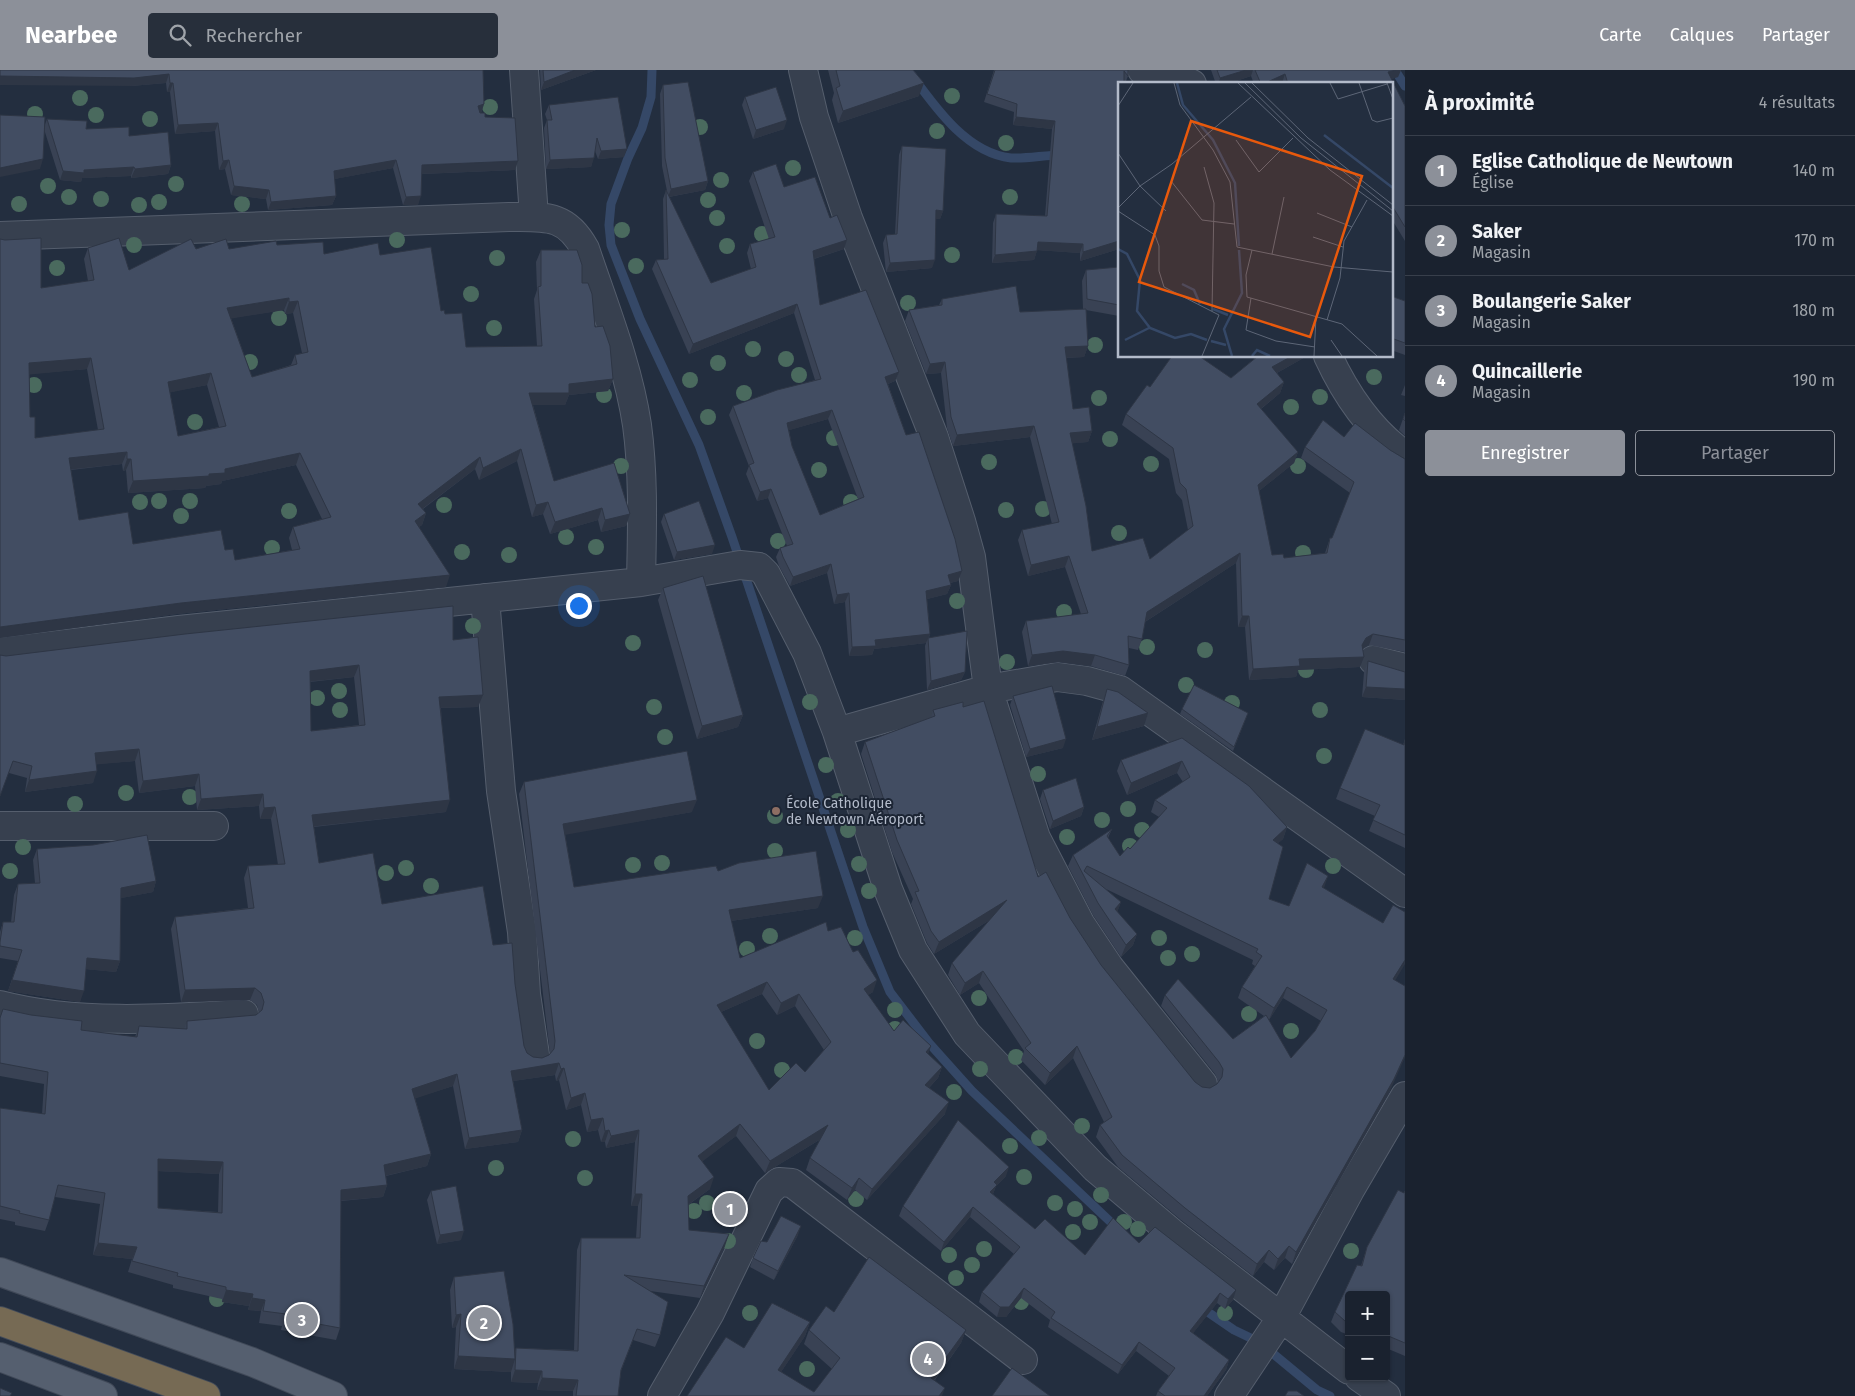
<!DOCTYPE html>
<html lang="fr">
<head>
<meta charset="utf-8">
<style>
	:root { --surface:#1a222f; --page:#272f3b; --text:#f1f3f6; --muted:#9fa4aa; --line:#383f4b; --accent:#8c9099 }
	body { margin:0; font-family:"Fira Sans",sans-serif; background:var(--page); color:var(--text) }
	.controls { position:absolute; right:15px; bottom:15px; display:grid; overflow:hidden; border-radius:5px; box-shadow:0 1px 4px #0004 }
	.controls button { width:45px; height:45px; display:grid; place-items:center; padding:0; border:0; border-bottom:1px solid var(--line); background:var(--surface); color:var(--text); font:25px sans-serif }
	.you { position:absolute; left:578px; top:535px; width:18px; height:18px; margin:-12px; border:4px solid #fff; border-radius:50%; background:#1a73e8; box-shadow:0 0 0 8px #1a73e833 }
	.badge { display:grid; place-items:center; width:32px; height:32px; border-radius:50%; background:var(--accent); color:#fff; font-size:16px; font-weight:700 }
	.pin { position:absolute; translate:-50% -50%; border:2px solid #fff; box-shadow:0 1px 5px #0006 }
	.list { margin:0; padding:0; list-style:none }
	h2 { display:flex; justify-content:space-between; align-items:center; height:65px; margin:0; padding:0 20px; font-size:21px }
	h2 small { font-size:16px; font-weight:400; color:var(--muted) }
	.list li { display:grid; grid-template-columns:32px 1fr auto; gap:15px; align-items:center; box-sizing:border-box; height:70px; padding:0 20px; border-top:1px solid var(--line) }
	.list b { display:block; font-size:19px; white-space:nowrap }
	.list p { margin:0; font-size:16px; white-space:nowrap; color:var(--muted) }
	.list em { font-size:16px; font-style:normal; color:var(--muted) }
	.actions { display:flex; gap:10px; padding:15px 20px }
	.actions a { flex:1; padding:11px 0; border:1px solid var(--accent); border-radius:5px; text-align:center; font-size:18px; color:var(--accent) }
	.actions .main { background:var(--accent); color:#fff }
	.icon { flex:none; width:28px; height:28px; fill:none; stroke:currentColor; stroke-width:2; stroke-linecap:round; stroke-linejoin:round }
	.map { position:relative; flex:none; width:1405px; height:1326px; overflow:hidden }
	header { display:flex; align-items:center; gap:30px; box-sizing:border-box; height:70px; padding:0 25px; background:var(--accent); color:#fff }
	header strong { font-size:24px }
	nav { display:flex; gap:28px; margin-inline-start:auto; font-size:18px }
	.search { width:350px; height:45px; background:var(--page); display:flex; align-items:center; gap:12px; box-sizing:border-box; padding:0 18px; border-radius:5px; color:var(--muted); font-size:19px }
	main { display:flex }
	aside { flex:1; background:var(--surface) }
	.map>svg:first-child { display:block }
</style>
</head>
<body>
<header>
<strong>Nearbee</strong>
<div class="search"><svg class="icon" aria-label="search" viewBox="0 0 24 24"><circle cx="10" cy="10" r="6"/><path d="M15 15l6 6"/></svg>Rechercher</div>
<nav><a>Carte</a><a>Calques</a><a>Partager</a></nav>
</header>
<main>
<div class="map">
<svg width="1405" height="1326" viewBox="0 0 1405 1326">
	<rect width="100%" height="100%" fill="#232e3f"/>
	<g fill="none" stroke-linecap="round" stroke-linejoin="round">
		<path stroke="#354867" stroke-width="9" d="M 652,0 L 651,27 L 642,58 L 628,88 L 611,134 L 609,155 L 611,175 L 640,249 L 699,375 L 732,467 L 863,857 L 890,922 L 929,973 L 972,1021 L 1117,1158
			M 908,0 C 933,34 965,83 1011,88 C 1027,89 1045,85 1061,85
			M 1395,0 L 1405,16
			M 1199,1236 L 1234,1260 L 1259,1272 L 1317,1320 L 1330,1326"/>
		<defs>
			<path id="minor" d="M 524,0 L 534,147
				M 803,0 L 814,47 L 848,148 L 934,367 L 961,451 L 971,487 L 988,619 L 1036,768 L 1080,853 L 1110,898 L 1203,1014
				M 1142,0 L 1176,6 L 1192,14
				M 0,166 L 509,147 C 546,147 566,144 585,179 C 604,236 628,295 637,355 C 644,407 642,459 641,512
				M 1328,286 C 1345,323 1371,362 1405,385
				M 485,528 L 501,721 L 522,862 L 526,924 L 535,985
				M 0,582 L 179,560 L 641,512 L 740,495 L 759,497 L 766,504 L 807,583 L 837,662 L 888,819 L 913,880 L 967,964 L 1095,1098 L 1171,1162 L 1349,1300
				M 1373,590 L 1405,598
				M 837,662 L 988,619 L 1057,607 L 1087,611 L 1120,620 L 1405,823
				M 0,756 L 214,756
				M 0,935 C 77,955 165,949 244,944
				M 1359,1307 L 1386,1326
				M 662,1326 L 710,1243 L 769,1121 L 779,1112 L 792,1113 L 1023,1290
				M 1229,1326 L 1281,1248 L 1350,1120 L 1405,1026"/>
			<path id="major" d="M 0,1202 L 252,1292 L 333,1326
				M 0,1287 L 103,1326"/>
			<path id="highway" d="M 0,1251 L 206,1326"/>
		</defs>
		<use href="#minor" stroke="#555e6d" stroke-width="30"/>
		<use href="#major" stroke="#404958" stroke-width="30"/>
		<use href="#highway" stroke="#424b5a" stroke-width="30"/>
		<use href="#minor" stroke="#37404f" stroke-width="28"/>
		<use href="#major" stroke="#555f6f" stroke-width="28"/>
		<use href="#highway" stroke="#766a54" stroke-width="28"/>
	</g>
	<g fill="#4a6a5e">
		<circle cx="952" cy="26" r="8"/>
		<circle cx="80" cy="28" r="8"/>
		<circle cx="490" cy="37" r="8"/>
		<circle cx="35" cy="44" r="8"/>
		<circle cx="96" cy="45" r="8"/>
		<circle cx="150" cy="49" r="8"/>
		<circle cx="700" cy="57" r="8"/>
		<circle cx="937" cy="61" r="8"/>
		<circle cx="1006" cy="73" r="8"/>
		<circle cx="793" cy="98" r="8"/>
		<circle cx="721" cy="110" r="8"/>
		<circle cx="176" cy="114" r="8"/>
		<circle cx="48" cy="116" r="8"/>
		<circle cx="69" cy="127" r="8"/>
		<circle cx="1010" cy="127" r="8"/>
		<circle cx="101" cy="129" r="8"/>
		<circle cx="708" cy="130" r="8"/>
		<circle cx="159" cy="132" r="8"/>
		<circle cx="19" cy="134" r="8"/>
		<circle cx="242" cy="134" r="8"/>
		<circle cx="139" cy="135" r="8"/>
		<circle cx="717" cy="148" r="8"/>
		<circle cx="622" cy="160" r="8"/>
		<circle cx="762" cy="164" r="8"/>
		<circle cx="397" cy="170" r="8"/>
		<circle cx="134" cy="175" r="8"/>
		<circle cx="727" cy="176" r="8"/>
		<circle cx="952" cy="185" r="8"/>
		<circle cx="497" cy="188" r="8"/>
		<circle cx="636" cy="196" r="8"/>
		<circle cx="57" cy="198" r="8"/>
		<circle cx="471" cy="224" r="8"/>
		<circle cx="908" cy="233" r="8"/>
		<circle cx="279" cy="248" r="8"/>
		<circle cx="494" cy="258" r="8"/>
		<circle cx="1095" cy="275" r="8"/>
		<circle cx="753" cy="279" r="8"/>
		<circle cx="786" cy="289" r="8"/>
		<circle cx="250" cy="292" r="8"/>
		<circle cx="718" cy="293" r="8"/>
		<circle cx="799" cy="305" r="8"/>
		<circle cx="1374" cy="307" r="8"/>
		<circle cx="690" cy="310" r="8"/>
		<circle cx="34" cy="315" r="8"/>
		<circle cx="744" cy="323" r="8"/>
		<circle cx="604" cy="325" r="8"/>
		<circle cx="1320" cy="327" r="8"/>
		<circle cx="1099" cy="328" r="8"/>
		<circle cx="1291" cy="337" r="8"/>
		<circle cx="708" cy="347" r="8"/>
		<circle cx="195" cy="352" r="8"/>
		<circle cx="834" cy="368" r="8"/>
		<circle cx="1110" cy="369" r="8"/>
		<circle cx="989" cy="392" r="8"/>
		<circle cx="1151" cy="394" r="8"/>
		<circle cx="621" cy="396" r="8"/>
		<circle cx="1298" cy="396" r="8"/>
		<circle cx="819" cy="400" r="8"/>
		<circle cx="159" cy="431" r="8"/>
		<circle cx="190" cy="431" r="8"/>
		<circle cx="140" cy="432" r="8"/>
		<circle cx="851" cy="432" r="8"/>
		<circle cx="444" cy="435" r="8"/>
		<circle cx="1043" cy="439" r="8"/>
		<circle cx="1006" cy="440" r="8"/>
		<circle cx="289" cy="441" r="8"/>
		<circle cx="181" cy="446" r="8"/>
		<circle cx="1119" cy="463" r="8"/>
		<circle cx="566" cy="467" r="8"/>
		<circle cx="778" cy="471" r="8"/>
		<circle cx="596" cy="477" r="8"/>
		<circle cx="272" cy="478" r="8"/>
		<circle cx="462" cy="482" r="8"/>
		<circle cx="1303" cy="483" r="8"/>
		<circle cx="509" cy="485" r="8"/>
		<circle cx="957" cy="531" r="8"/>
		<circle cx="1064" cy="542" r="8"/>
		<circle cx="473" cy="556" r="8"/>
		<circle cx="633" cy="573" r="8"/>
		<circle cx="1147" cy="577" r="8"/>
		<circle cx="1205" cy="580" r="8"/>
		<circle cx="1007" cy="592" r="8"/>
		<circle cx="1306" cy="600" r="8"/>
		<circle cx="1186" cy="615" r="8"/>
		<circle cx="339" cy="621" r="8"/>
		<circle cx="317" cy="628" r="8"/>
		<circle cx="810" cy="632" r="8"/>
		<circle cx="1232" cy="633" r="8"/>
		<circle cx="654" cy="637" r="8"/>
		<circle cx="340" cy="640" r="8"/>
		<circle cx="1320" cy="640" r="8"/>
		<circle cx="665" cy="667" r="8"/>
		<circle cx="1324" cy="686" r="8"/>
		<circle cx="826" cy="695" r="8"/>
		<circle cx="1038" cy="704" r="8"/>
		<circle cx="126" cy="723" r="8"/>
		<circle cx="190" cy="727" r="8"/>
		<circle cx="838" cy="731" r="8"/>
		<circle cx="75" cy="734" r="8"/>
		<circle cx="1128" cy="739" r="8"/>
		<circle cx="775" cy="746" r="8"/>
		<circle cx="1102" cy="750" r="8"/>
		<circle cx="848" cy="760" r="8"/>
		<circle cx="1142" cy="760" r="8"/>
		<circle cx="1067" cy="767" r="8"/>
		<circle cx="1130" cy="776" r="8"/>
		<circle cx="23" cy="777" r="8"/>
		<circle cx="775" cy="781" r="8"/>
		<circle cx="662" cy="793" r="8"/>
		<circle cx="859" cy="794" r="8"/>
		<circle cx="633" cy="795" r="8"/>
		<circle cx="1333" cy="796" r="8"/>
		<circle cx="406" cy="798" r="8"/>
		<circle cx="10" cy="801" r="8"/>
		<circle cx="386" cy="803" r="8"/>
		<circle cx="431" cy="816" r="8"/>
		<circle cx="869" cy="821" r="8"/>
		<circle cx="770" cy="866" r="8"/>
		<circle cx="855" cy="868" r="8"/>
		<circle cx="1159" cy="868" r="8"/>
		<circle cx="747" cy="879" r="8"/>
		<circle cx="1192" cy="884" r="8"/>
		<circle cx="1168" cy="888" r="8"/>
		<circle cx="979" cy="928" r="8"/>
		<circle cx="895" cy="940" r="8"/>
		<circle cx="1249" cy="944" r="8"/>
		<circle cx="895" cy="959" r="8"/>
		<circle cx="1291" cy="961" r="8"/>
		<circle cx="757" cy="971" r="8"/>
		<circle cx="1016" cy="987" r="8"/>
		<circle cx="980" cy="999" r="8"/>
		<circle cx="782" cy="1000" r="8"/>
		<circle cx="954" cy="1022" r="8"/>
		<circle cx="1082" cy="1056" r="8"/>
		<circle cx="1039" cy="1068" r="8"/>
		<circle cx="573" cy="1069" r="8"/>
		<circle cx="1010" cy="1076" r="8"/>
		<circle cx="496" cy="1098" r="8"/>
		<circle cx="1024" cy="1107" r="8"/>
		<circle cx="585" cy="1108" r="8"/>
		<circle cx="1101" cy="1125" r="8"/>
		<circle cx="856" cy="1129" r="8"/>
		<circle cx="707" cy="1133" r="8"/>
		<circle cx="1055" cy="1133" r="8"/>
		<circle cx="1075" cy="1139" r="8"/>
		<circle cx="694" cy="1141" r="8"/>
		<circle cx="1090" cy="1152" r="8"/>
		<circle cx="1124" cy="1152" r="8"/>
		<circle cx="1138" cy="1159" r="8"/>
		<circle cx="1073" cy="1162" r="8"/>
		<circle cx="728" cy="1171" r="8"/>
		<circle cx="984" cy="1179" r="8"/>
		<circle cx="1351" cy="1181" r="8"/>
		<circle cx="949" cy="1185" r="8"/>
		<circle cx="972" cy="1195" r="8"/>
		<circle cx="956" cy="1208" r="8"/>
		<circle cx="217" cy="1229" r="8"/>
		<circle cx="1021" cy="1232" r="8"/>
		<circle cx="750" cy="1243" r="8"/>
		<circle cx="1225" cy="1243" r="8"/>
		<circle cx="807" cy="1299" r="8"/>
	</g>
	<path fill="#394254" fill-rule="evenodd" d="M 0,0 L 483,0 L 484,34 L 481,43 L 480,43 L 485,47 L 515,100 L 422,104 L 418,135 L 403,135 L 393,98 L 334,109 L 336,126 L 332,135 L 268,140 L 266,129 L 231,125 L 225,99 L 219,100 L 215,61 L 175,64 L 170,22 L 167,22 L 166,13 L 131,16 Z
		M 540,0 L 596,0 L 541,20 Z
		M 828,0 L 913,0 L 919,26 L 838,53 L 832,30 L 834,23 Z
		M 994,0 L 1128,0 L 1128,6 L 1125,14 L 1119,14 L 1119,179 L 1080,191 L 1080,183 L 1037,180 L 1034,190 L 992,193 L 993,153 L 996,144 L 1045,146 L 1052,59 L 1013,55 L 1014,42 L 984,32 Z
		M 1211,0 L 1401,0 L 1398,7 L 1391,9 L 1405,36 L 1405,171 L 1391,148 L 1391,14 L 1282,14 L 1282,13 L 1280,14 L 1254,14 L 1251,6 L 1227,14 L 1216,14 Z
		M 663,15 L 708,111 L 705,120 L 669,127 L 711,213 L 751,199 L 747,183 L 750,174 L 769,169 L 749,111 L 753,102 L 784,117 L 830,148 L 847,170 L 844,179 L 814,189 L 820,235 L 899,302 L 895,311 L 888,314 L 906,365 L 962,501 L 958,511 L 950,513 L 951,515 L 947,524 L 927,529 L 930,564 L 929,568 L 965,602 L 961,610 L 927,620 L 925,576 L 926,573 L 874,579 L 872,585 L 849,586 L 845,532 L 834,534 L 827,503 L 790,516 L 779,496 L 776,487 L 780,478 L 787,476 L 768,428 L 757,431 L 746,404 L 749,396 L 729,345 L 733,336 L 815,310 L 794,243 L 689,284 L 652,199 L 656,190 L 664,189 L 663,129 L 666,120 L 667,121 L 662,96 L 660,24 ZM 828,349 L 858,429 L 820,445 L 792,376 L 789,360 Z
		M 745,27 L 784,59 L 753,69 L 742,35 Z
		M 549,35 L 624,87 L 598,89 L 595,81 L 591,97 L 546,99 L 544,58 L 547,50 L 545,44 Z
		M 47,49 L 86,59 L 129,66 L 171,95 L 168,104 L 131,108 L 131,106 L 82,108 L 81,112 L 60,110 L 44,59 L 40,99 L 44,57 Z
		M 902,76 L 943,141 L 940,149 L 936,149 L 932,198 L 886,202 L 883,173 L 886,165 L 895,164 L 899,85 Z
		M 0,169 L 41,218 L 88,211 L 84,189 L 88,178 L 129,200 L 196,179 L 229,179 L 277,175 L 324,184 L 380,185 L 445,244 L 466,277 L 537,276 L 534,229 L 537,220 L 536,192 L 541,180 L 582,213 L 595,257 L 613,309 L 608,321 L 569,325 L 565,335 L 533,335 L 554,411 L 630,444 L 626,456 L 601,462 L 598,450 L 550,464 L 543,444 L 532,447 L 517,391 L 479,410 L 475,399 L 423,439 L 426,443 L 422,455 L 419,457 L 446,517 L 177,544 L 0,568 ZM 284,240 L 285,244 L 293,243 L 302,283 L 295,285 L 291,295 L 252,307 L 231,248 ZM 87,299 L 98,360 L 35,368 L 30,347 L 29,304 ZM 207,315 L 219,357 L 178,366 L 170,322 ZM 122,394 L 123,401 L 126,400 L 128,423 L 205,418 L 206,416 L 221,414 L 222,411 L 296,395 L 322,449 L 293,457 L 289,468 L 292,480 L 235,490 L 225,480 L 133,474 L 79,450 L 71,400 Z
		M 1119,197 L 1119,246 L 1086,240 L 1088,276 L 1084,287 L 1066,288 L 1073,339 L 1092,361 L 1088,372 L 1072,373 L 1092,481 L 1150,489 L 1188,460 L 1182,430 L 1176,423 L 1169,389 L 1122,355 L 1126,344 L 1150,317 L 1231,308 L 1254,289 L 1253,286 L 1307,286 L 1277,303 L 1284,312 L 1280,323 L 1261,339 L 1298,382 L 1294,393 L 1259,421 L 1272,485 L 1284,488 L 1325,483 L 1330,468 L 1332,468 L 1350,423 L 1301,388 L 1305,377 L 1344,367 L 1390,380 L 1405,389 L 1405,582 L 1369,575 L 1363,579 L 1364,587 L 1360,597 L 1298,600 L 1296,607 L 1249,610 L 1245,557 L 1238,557 L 1236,493 L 1145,552 L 1142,569 L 1138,580 L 1129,578 L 1129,595 L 1125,606 L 1091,596 L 1059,592 L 1028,596 L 1022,562 L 1026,551 L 1081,544 L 1065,497 L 1028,506 L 1018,470 L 1022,460 L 1052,454 L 1030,367 L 953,376 L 947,358 L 941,303 L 926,304 L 905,251 L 909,240 L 939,235 L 942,229 L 1020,242 L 1083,239 L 1082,211 L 1086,200 Z
		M 1391,226 L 1405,231 L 1405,285 L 1391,280 Z
		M 1405,315 L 1405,326 L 1401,325 Z
		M 1405,343 L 1405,366 L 1399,360 Z
		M 664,444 L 712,484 L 674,490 L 661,452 Z
		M 663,518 L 743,645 L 738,657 L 697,669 L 658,530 Z
		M 453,570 L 478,637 L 441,638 L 446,742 L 314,757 L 319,793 L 382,834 L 493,875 L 515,914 L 524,976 L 527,983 L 533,987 L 542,988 L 549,985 L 550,983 L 519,724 L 524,712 L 692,742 L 565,764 L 574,817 L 718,801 L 818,838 L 731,851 L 740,888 L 828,861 L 873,922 L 868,925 L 894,961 L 928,984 L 942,997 L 938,1008 L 929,1018 L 945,1044 L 867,1130 L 855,1120 L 847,1130 L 806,1100 L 810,1088 L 821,1069 L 765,1103 L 736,1066 L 702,1091 L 710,1119 L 688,1135 L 689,1160 L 725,1176 L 700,1228 L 650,1221 L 660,1265 L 655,1277 L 633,1270 L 621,1301 L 618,1326 L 573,1326 L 573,1321 L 537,1320 L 538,1313 L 511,1312 L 511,1301 L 511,1302 L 454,1299 L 456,1257 L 452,1258 L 450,1220 L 454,1207 L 515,1281 L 516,1278 L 574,1280 L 577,1180 L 581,1168 L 636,1168 L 638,1136 L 631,1136 L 635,1072 L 606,1078 L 605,1072 L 601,1072 L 598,1060 L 587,1062 L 581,1035 L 566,1040 L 559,1010 L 556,1011 L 555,1005 L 513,1011 L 522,1060 L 518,1072 L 465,1079 L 453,1016 L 415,1028 L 431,1084 L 427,1096 L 386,1106 L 387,1115 L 383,1127 L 341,1131 L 340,1258 L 336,1270 L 281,1260 L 282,1256 L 259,1253 L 261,1241 L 248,1240 L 249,1236 L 222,1232 L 222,1229 L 173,1218 L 173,1215 L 128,1202 L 132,1189 L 93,1185 L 100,1134 L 55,1127 L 49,1150 L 45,1161 L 15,1155 L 15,1152 L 0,1149 L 0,1038 L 42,1044 L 44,1014 L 0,1006 L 0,947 L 81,960 L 135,967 L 139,956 L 184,959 L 187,951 L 256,945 L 259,943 L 257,935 L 250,930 L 181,932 L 171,859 L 175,847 L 248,838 L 244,808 L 248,796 L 278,795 L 271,749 L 260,749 L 259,736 L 197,740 L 195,716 L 139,723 L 135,691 L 96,694 L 93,713 L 25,722 L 27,708 L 9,703 L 6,586 ZM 354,607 L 359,655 L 311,661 L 310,612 ZM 762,924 L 777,945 L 795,936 L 824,980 L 805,1002 L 769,1020 L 721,942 ZM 158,1101 L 219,1104 L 218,1142 L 158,1138 Z
		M 1368,591 L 1405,602 L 1405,630 L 1362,627 L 1364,602 Z
		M 1107,619 L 1148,643 L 1144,656 L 1092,670 L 1103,631 Z
		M 1013,626 L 1063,678 L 1026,687 L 1010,635 Z
		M 963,637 L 1038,807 L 1070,848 L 1101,895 L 1195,1012 L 1202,1017 L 1210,1018 L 1217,1014 L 1218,1011 L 1215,1004 L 1161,936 L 1165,925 L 1233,969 L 1264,946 L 1238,928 L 1242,917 L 1255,896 L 1252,894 L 1253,890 L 1106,819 L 1121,832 L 1117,842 L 1137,864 L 1133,875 L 1121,887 L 1093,845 L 1068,796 L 1073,785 L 1112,759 L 1108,768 L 1120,786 L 1130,779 L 1159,747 L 1151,742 L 1155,730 L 1183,712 L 1177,703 L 1127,725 L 1117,701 L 1121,690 L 1182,668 L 1287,757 L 1283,769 L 1278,773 L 1269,829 L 1289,836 L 1324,818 L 1395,910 L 1390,1021 L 1292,1194 L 1285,1188 L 1274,1200 L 1264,1192 L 1253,1206 L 1181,1150 L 1118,1097 L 1096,1067 L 1100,1055 L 1104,1052 L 1073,988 L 1045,1015 L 1021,990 L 1024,981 L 979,913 L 960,925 L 948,905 L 952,893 L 990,850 L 934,884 L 927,873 L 911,834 L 913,829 L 892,782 L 861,684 L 865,672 L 931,647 L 933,640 ZM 1283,928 L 1321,951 L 1315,961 L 1291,988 L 1269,950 Z
		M 1182,639 L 1248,643 L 1233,681 L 1180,644 Z
		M 1405,669 L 1405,778 L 1369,761 L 1375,746 L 1336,729 L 1340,718 L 1403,675 Z
		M 1043,720 L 1084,737 L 1081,746 L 1050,759 L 1040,729 Z
		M 37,779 L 156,811 L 153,822 L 121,828 L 120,891 L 116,902 L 86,899 L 80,932 L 8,921 L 18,891 L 0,888 L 0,862 L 3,852 L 11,852 L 14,825 L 18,814 L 35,813 L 33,790 Z
		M 1006,1106 L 996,1116 L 993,1124 L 1035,1159 L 1085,1185 L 1139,1173 L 1233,1230 L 1225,1239 L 1217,1233 L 1193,1263 L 1229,1290 L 1226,1300 L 1207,1326 L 1156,1326 L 1158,1321 L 1169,1306 L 1136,1281 L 1118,1304 L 1048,1257 L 1050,1250 L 1021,1228 L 1006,1247 L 997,1247 L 979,1232 L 982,1222 L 1014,1184 L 970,1147 L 941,1181 L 899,1146 L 903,1136 Z
		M 431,1121 L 461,1170 L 437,1174 L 427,1130 Z
		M 1405,1121 L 1405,1286 L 1386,1278 L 1386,1225 L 1349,1225 L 1349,1265 L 1341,1262 L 1331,1252 L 1335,1242 L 1361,1196 L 1367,1177 Z
		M 798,1165 L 774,1210 L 750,1197 L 753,1188 L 767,1172 Z
		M 834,1242 L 966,1260 L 961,1273 L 935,1310 L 942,1326 L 687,1326 L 744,1278 L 810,1252 L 805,1266 L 781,1302 L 814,1322 L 832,1299 L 804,1274 L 809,1260 Z"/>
	<path fill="#2e3645" d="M 575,0 L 596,0 L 541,20 L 544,12 Z
		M 1246,0 L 1253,0 L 1251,6 L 1227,14 L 1218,14 L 1220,8 Z
		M 1396,0 L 1401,0 L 1398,7 L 1385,11 L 1388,2 Z
		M 169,4 L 166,13 L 131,16 L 0,15 L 0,6 Z
		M 1285,4 L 1282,13 L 1280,14 L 1263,14 Z
		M 170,13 L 173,13 L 170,22 L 167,22 Z
		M 924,13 L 919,26 L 838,53 L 843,41 Z
		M 484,34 L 481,43 L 475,45 L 478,36 Z
		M 1016,47 L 1055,51 L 1052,59 L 1013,55 Z
		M 787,50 L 784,59 L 753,69 L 756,60 Z
		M 218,53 L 215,61 L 175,64 L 178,55 Z
		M 627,79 L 624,87 L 598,89 L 601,81 Z
		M 594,88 L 591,97 L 546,99 L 550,90 Z
		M 43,89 L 40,99 L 0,107 L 0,98 Z
		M 229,90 L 225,99 L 219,100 L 223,91 Z
		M 396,90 L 393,98 L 330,110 L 334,101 Z
		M 518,91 L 515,100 L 419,104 L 422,95 Z
		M 171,95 L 168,104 L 131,108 L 135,99 Z
		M 134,97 L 131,106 L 82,108 L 81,112 L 60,110 L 63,101 Z
		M 708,111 L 705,120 L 668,127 L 671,119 Z
		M 234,116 L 269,120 L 266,129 L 231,125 Z
		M 336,126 L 332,135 L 268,140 L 271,132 Z
		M 421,126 L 418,135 L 403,135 L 406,127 Z
		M 936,140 L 943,141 L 940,149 L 933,149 Z
		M 847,170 L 844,179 L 810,190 L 813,181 Z
		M 1119,171 L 1119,179 L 1080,191 L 1083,182 Z
		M 1038,172 L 1083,174 L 1080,183 L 1035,180 Z
		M 1037,181 L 1034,190 L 992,193 L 995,185 Z
		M 935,190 L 932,198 L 886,202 L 890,193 Z
		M 289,228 L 284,240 L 223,250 L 227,238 Z
		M 298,231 L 293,243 L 285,244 L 289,232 Z
		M 797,234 L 794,243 L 689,284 L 693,274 Z
		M 1088,276 L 1084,287 L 1061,288 L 1065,277 Z
		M 1292,286 L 1307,286 L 1268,308 L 1272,297 Z
		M 91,288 L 87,299 L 25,305 L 29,293 Z
		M 945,292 L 941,303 L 926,304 L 930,294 Z
		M 899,302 L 895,311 L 882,316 L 885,307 Z
		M 211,303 L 207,315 L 163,324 L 168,312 Z
		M 613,309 L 608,321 L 569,325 L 565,335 L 525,335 L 529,323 L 569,314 Z
		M 1284,312 L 1280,323 L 1253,345 L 1257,334 Z
		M 832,340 L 828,349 L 783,362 L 787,353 Z
		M 1034,356 L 1030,367 L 953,376 L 957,365 Z
		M 1092,361 L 1088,372 L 1066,374 L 1070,363 Z
		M 521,379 L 517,391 L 479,410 L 483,398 Z
		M 127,382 L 122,394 L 65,400 L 69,388 Z
		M 1298,382 L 1294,393 L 1254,425 L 1258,415 Z
		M 300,383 L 296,395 L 222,411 L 221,414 L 206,416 L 205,418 L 128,423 L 133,411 L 209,404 L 225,399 Z
		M 480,387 L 475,399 L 414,445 L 418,434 Z
		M 127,389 L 131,389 L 126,400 L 123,401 Z
		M 771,419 L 768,428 L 757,431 L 760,422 Z
		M 548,432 L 543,444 L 532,447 L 536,435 Z
		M 602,438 L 598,450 L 550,464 L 555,452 Z
		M 426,443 L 422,455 L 410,463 L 415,451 Z
		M 630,444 L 626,456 L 601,462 L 605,450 Z
		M 715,475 L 712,484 L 674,490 L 677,482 Z
		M 1240,483 L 1236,493 L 1143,553 L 1147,542 Z
		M 1069,486 L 1065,497 L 1028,506 L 1031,495 Z
		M 831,494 L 827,503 L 790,516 L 793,507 Z
		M 962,501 L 958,511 L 945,514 L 948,505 Z
		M 450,505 L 446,517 L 177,544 L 0,568 L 0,557 L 181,533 Z
		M 951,515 L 947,524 L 923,530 L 926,521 Z
		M 849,523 L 845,532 L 834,534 L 837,525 Z
		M 1242,546 L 1249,546 L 1245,557 L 1238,557 Z
		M 930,564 L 926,573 L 874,579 L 872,585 L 849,586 L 852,577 L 875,570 Z
		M 1373,564 L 1369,575 L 1362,579 L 1362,575 L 1366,568 Z
		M 1063,581 L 1095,585 L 1091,596 L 1059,592 L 1028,596 L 1032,585 Z
		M 1364,587 L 1360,597 L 1298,600 L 1296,607 L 1249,610 L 1253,599 L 1299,589 Z
		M 359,595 L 354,607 L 305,612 L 310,601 Z
		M 965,602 L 961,610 L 927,620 L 931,611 Z
		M 1366,617 L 1405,619 L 1405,630 L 1362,627 Z
		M 483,625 L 478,637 L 435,638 L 439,627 Z
		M 1148,643 L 1144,656 L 1092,670 L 1097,657 Z
		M 743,645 L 738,657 L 697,669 L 702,656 Z
		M 1066,669 L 1063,678 L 1026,687 L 1030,679 Z
		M 139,679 L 135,691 L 91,695 L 95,683 Z
		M 1182,691 L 1177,703 L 1127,725 L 1131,713 Z
		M 97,701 L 93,713 L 25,722 L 29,710 Z
		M 199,704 L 195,716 L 139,723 L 143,711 Z
		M 263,724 L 259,736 L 197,740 L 201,729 Z
		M 450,730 L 446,742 L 308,757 L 312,745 Z
		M 697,730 L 692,742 L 559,766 L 563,754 Z
		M 275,737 L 271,749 L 260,749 L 264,738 Z
		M 1084,737 L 1081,746 L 1050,759 L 1053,751 Z
		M 1287,757 L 1283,769 L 1269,782 L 1273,770 Z
		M 1328,806 L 1324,818 L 1322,817 Z
		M 156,811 L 153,822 L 117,829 L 121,818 Z
		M 823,826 L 818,838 L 724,852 L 729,840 Z
		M 1007,830 L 1003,842 L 934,884 L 939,872 Z
		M 1121,832 L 1117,843 L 1115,839 Z
		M 1137,864 L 1133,875 L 1121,887 L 1126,875 Z
		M 87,888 L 120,891 L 116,902 L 84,899 Z
		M 1405,890 L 1405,894 L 1389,921 L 1393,909 Z
		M 983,901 L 979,913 L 960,925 L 965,913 Z
		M 12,910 L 84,921 L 80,932 L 8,921 Z
		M 877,910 L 873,922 L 860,930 L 864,919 Z
		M 767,912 L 762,924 L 712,946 L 717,935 Z
		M 1287,917 L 1283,928 L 1269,950 L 1274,938 Z
		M 255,918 L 250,930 L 181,932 L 185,920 Z
		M 799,924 L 795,936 L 777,945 L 781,933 Z
		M 931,976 L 927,988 L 926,982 Z
		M 1077,976 L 1073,988 L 1045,1015 L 1050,1003 Z
		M 1405,985 L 1405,987 L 1390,1021 L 1292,1194 L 1296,1182 Z
		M 559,993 L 555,1005 L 507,1012 L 511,1001 Z
		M 942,997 L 938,1008 L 921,1026 L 925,1015 Z
		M 564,998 L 559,1010 L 556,1011 L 561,999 Z
		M 457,1004 L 453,1016 L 408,1031 L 412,1019 Z
		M 585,1023 L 581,1035 L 566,1040 L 571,1028 Z
		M 949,1032 L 945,1044 L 867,1130 L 872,1119 Z
		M 603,1048 L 598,1060 L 587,1062 L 591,1050 Z
		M 740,1054 L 736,1066 L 694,1098 L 698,1086 Z
		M 828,1055 L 824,1067 L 765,1103 L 770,1091 Z
		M 522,1060 L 518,1072 L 465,1079 L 469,1068 Z
		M 609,1060 L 605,1072 L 601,1072 L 605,1061 Z
		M 639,1060 L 635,1072 L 606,1078 L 611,1066 Z
		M 431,1084 L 427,1096 L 380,1107 L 384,1095 Z
		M 158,1089 L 223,1092 L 219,1104 L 154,1101 Z
		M 1009,1097 L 1006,1106 L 996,1116 L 993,1124 L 987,1132 L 994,1112 Z
		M 714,1107 L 710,1119 L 683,1138 L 688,1126 Z
		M 859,1108 L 855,1120 L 847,1130 L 852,1118 Z
		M 387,1115 L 383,1127 L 336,1131 L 341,1120 Z
		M 635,1124 L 642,1124 L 638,1136 L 631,1136 Z
		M 973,1137 L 970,1147 L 941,1181 L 944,1172 Z
		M 801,1156 L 798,1165 L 774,1210 L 778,1201 Z
		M 464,1161 L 461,1170 L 437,1174 L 440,1165 Z
		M 729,1164 L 725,1176 L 700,1228 L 704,1216 Z
		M 98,1173 L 137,1177 L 132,1189 L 93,1185 Z
		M 1289,1176 L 1285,1188 L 1274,1200 L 1278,1189 Z
		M 1269,1180 L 1264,1192 L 1253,1206 L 1257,1194 Z
		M 1024,1218 L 1021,1228 L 1006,1247 L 997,1247 L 1000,1237 Z
		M 226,1220 L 253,1224 L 249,1236 L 222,1232 Z
		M 1236,1220 L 1233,1230 L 1225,1239 L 1228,1229 Z
		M 1220,1223 L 1217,1233 L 1187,1271 L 1190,1261 Z
		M 252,1228 L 265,1230 L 261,1241 L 248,1240 Z
		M 461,1244 L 456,1257 L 452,1258 L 456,1245 Z
		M 810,1252 L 805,1266 L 773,1314 L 778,1300 Z
		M 966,1260 L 961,1273 L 926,1321 L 931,1308 Z
		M 1139,1272 L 1136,1281 L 1118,1304 L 1122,1295 Z
		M 458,1286 L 515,1289 L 511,1302 L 454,1299 Z
		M 1229,1290 L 1226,1300 L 1207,1326 L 1204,1326 Z
		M 515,1300 L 542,1301 L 538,1313 L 511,1312 Z
		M 542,1308 L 578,1310 L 573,1321 L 537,1320 Z
		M 945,1318 L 942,1326 L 939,1326 Z"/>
	<path fill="#424d62" stroke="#2e3645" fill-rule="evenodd" d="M 0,0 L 483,0 L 484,34 L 478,36 L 480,43 L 485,43 L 485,47 L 515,48 L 518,91 L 422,95 L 421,126 L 406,127 L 396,90 L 334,101 L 336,126 L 271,132 L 269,120 L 234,116 L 229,90 L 223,91 L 218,53 L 178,55 L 173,13 L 170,13 L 169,4 L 134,8 L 0,6 Z
		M 543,0 L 575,0 L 544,12 Z
		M 836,0 L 913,0 L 924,13 L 843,41 L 836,18 L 840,16 Z
		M 995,0 L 1128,0 L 1128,6 L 1124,1 L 1124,14 L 1119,14 L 1119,171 L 1083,182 L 1083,174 L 1038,172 L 1037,181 L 995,185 L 996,144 L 1047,146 L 1055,51 L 1016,47 L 1017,34 L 987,24 Z
		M 1217,0 L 1246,0 L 1220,8 Z
		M 1255,0 L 1396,0 L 1388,2 L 1405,36 L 1405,157 L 1391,134 L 1391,14 L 1288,14 L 1285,4 L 1263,14 L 1261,14 Z
		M 688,12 L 708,111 L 671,119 L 665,88 L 663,15 Z
		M 776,17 L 787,50 L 756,60 L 745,27 Z
		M 618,27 L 627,79 L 601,81 L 597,68 L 594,88 L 550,90 L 547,50 L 552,50 L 549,35 Z
		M 0,45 L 45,47 L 43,89 L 0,98 Z
		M 47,49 L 87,51 L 86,59 L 129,57 L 129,66 L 168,62 L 171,95 L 135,99 L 134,97 L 84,100 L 84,103 L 63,101 Z
		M 902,76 L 946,79 L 943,141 L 936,140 L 935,190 L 890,193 L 886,165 L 897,164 Z
		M 776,94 L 784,117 L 815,107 L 830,148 L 837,145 L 847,170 L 813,181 L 820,235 L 866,220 L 899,302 L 885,307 L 906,365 L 919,362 L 955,469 L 962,501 L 948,505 L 951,515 L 926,521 L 930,564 L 875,570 L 876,576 L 852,577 L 849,523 L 837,525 L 831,494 L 793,507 L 783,487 L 780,478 L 793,474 L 771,419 L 760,422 L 749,395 L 754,393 L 733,336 L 777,320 L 821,309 L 797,234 L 693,274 L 656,190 L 668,189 L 666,120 L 711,213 L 756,197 L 750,174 L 775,167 L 753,102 ZM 832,340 L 864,427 L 820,445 L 792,376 L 787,353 Z
		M 41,168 L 41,218 L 94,210 L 88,178 L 119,168 L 129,200 L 191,169 L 196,179 L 226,169 L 229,179 L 276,171 L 277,175 L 323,172 L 324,184 L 378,173 L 380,185 L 431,177 L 441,241 L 444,240 L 445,244 L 462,243 L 466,277 L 542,276 L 538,217 L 541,216 L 541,180 L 577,180 L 582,195 L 582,213 L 588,213 L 592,224 L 595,257 L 603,256 L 610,276 L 613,309 L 569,314 L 569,323 L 529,323 L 554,411 L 614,393 L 630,444 L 605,450 L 602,438 L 555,452 L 548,432 L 536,435 L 521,379 L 483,398 L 480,387 L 418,434 L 426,443 L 415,451 L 450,505 L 181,533 L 0,557 L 0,169 L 5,170 ZM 289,228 L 289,232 L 298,231 L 308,282 L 295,285 L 297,294 L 252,307 L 227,238 ZM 91,288 L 104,359 L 35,368 L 35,347 L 30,347 L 29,293 ZM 211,303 L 226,356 L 178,366 L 168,312 ZM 127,382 L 127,389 L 131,389 L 133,411 L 209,406 L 209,404 L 225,403 L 225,399 L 300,383 L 331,447 L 293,457 L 300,479 L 235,490 L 233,479 L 225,480 L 221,460 L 133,474 L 128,442 L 79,450 L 69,388 Z
		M 1119,197 L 1119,235 L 1087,229 L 1086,200 Z
		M 1016,216 L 1020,242 L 1086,239 L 1088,276 L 1065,277 L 1073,339 L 1089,337 L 1092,361 L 1070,363 L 1086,436 L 1092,481 L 1143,468 L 1150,489 L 1193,456 L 1186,419 L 1180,413 L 1173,378 L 1126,344 L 1147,315 L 1150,317 L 1172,286 L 1199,286 L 1231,308 L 1258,286 L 1292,286 L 1272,297 L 1284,312 L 1257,334 L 1298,382 L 1258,415 L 1272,485 L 1283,484 L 1284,488 L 1327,483 L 1330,468 L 1332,468 L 1354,412 L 1305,377 L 1323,350 L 1344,367 L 1355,353 L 1390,380 L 1405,389 L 1405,570 L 1373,564 L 1366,568 L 1362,575 L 1364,587 L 1299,589 L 1300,596 L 1253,599 L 1249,546 L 1242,546 L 1240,483 L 1147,542 L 1142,569 L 1128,566 L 1129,595 L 1095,585 L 1063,581 L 1032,585 L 1026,551 L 1088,543 L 1069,486 L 1031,495 L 1022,460 L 1059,452 L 1034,356 L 957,365 L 951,347 L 945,292 L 930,294 L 909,240 L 942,235 L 942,229 Z
		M 1391,226 L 1405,231 L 1405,273 L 1391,268 Z
		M 1405,343 L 1405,351 L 1403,349 Z
		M 699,431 L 715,475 L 677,482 L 664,444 Z
		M 703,506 L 743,645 L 702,656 L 663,518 Z
		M 453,536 L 453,570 L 478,567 L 483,625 L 439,627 L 450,730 L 312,745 L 319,793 L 373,783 L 382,834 L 483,816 L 493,875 L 512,873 L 515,914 L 524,976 L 527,983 L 533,987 L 542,988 L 549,985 L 554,979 L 555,971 L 524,712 L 687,681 L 697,730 L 563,754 L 574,817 L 716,796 L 718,801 L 739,793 L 816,781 L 823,826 L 729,840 L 740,888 L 826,852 L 828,861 L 841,857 L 853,882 L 858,880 L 877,910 L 864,919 L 894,961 L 903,950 L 931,976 L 926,982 L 942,997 L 925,1015 L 949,1032 L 872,1119 L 859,1108 L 852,1118 L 810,1088 L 828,1055 L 770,1091 L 740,1054 L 698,1086 L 714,1107 L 688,1126 L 689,1160 L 729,1164 L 704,1216 L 624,1205 L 668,1232 L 660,1265 L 637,1259 L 621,1300 L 618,1326 L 576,1326 L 578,1310 L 542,1308 L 542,1301 L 515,1300 L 516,1278 L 578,1281 L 581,1168 L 640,1168 L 642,1124 L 635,1124 L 639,1060 L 611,1066 L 609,1060 L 605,1061 L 603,1048 L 591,1050 L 585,1023 L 571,1028 L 564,998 L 561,999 L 559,993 L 511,1001 L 522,1060 L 469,1068 L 457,1004 L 412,1019 L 431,1084 L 384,1095 L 387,1115 L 341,1120 L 340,1258 L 286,1248 L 286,1244 L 263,1241 L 265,1230 L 252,1228 L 253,1224 L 226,1220 L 226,1217 L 177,1206 L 178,1203 L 132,1191 L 137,1177 L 98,1173 L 105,1123 L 58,1115 L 49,1150 L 19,1143 L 20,1141 L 0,1136 L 0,1038 L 45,1044 L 48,1002 L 0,993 L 0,948 L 3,939 L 31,945 L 82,951 L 81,960 L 137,967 L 139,956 L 187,959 L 187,951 L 256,945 L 262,940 L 264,932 L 261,923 L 255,918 L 185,920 L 175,847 L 254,838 L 248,796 L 285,794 L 275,737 L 264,738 L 263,724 L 201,729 L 199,704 L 143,711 L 139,679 L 95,683 L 97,701 L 29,710 L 32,696 L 13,691 L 0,726 L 0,585 L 6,586 L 185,564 ZM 359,595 L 365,655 L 311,661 L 310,601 ZM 767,912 L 781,933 L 799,924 L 831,972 L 805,1002 L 796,993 L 769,1020 L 717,935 ZM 158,1089 L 223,1092 L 222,1143 L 158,1138 Z
		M 967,561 L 965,602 L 931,611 L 928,568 Z
		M 1368,591 L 1405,602 L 1405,619 L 1366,617 Z
		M 1194,615 L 1248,643 L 1234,677 L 1182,639 Z
		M 1052,616 L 1066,669 L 1030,679 L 1013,626 Z
		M 1107,619 L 1118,622 L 1148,643 L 1097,657 Z
		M 984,631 L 1038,807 L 1046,802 L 1070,848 L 1101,895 L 1195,1012 L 1202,1017 L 1210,1018 L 1217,1014 L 1222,1007 L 1223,999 L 1219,992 L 1165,925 L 1178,909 L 1233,969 L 1266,945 L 1291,988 L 1315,961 L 1327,940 L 1287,917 L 1274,938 L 1242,917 L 1262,886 L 1256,882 L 1258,879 L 1087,796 L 1084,801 L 1121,832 L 1115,839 L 1137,864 L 1126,875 L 1098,833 L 1073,785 L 1112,759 L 1107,766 L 1120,786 L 1128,777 L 1130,779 L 1167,738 L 1155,730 L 1190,707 L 1182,691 L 1131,713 L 1121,690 L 1182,668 L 1249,716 L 1287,757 L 1273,770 L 1283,777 L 1269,829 L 1289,836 L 1307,793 L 1328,806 L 1322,817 L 1383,853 L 1393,835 L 1405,842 L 1405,890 L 1393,909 L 1405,916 L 1405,985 L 1394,1009 L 1296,1182 L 1289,1176 L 1278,1189 L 1269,1180 L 1257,1194 L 1185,1138 L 1122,1085 L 1100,1055 L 1112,1047 L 1077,976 L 1050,1003 L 1025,978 L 1031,973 L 983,901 L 965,913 L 952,893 L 1007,830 L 939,872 L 931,861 L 915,822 L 919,821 L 897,770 L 865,672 L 935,646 L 933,640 L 963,632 L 963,637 Z
		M 1365,659 L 1404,675 L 1405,670 L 1405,765 L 1373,750 L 1380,735 L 1340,718 Z
		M 1076,708 L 1084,737 L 1053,751 L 1043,720 Z
		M 147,765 L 156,811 L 121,818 L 120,891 L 87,888 L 84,921 L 12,910 L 22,880 L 0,876 L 0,872 L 3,852 L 14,852 L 18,814 L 40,813 L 37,779 L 93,775 Z
		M 958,1050 L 1009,1097 L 994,1112 L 997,1115 L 990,1122 L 1035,1159 L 1045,1149 L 1085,1185 L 1113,1148 L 1139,1173 L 1155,1157 L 1236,1220 L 1228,1229 L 1220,1223 L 1190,1261 L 1229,1290 L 1204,1326 L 1165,1326 L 1158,1321 L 1175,1298 L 1139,1272 L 1122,1295 L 1051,1248 L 1055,1242 L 1024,1218 L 1009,1237 L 1000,1237 L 982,1222 L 1020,1177 L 973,1137 L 944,1172 L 903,1136 Z
		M 456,1116 L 464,1161 L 440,1165 L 431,1121 Z
		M 1398,1120 L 1404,1123 L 1405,1121 L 1405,1273 L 1386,1265 L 1386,1225 L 1349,1225 L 1349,1253 L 1345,1251 L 1335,1242 L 1357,1195 L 1362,1196 L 1367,1177 Z
		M 781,1146 L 801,1156 L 778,1201 L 753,1188 L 761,1171 L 767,1172 Z
		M 869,1187 L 966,1260 L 931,1308 L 945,1318 L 939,1326 L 687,1326 L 726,1267 L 744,1278 L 772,1233 L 810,1252 L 778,1300 L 814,1322 L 840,1288 L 809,1260 L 826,1236 L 834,1242 Z
		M 504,1201 L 513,1254 L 515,1289 L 458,1286 L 461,1244 L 456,1245 L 454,1207 Z
		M 1012,1298 L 1050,1326 L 992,1326 Z
		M 0,1318 L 12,1323 L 10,1326 L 0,1326 Z
		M 1288,1321 L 1297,1321 L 1304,1326 L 1285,1326 Z"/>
	<circle fill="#8d6e63" stroke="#1c2534" stroke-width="2" cx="776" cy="741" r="5"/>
	<g text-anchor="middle" stroke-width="4" stroke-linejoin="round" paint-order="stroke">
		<g font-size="14" fill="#b3bbca" stroke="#1c2534" text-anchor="start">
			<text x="786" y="738">École Catholique<tspan x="786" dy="16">de Newtown Aéroport</tspan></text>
		</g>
	</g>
	<g transform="translate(1118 12)">
		<rect width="275" height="275" fill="#232e3f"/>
		<path fill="none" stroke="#354867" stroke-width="2.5" d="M 59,1 L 65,23 L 95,58 L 117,101 L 121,164M 206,53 L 275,106M 0,167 L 9,172 L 22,198 L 19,229 L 32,246 L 57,256 L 73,252 L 89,258M 64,202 L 76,208 L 82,222M 95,227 L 110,233M 7,258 L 31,246M 93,259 L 108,263M 114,274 L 106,247 L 124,211 L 121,168M 134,274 L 139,268 L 152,274"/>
		<path fill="none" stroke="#5d6677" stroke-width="1" d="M 56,1 L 62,23 L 95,68 L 112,100 L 119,165 L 216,185 L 275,190M 120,1 L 212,88 L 275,134M 127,1 L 183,56 L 275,129M 134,1 L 190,56 L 275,123M 212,1 L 220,17 L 269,2M 241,1 L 254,38 L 259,40 L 275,36M 269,1 L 275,17M 0,24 L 15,1M 118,58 L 141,90 L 175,56M 0,71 L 22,104 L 48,129M 86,85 L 96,121 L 94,229M 53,99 L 84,138 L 116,142M 0,126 L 22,104 L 54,82 L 133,15M 0,129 L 37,153 L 41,164 L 41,189 L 46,205 L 101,233 L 84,274M 199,131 L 234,145M 195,155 L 225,165M 134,168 L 128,193 L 129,215 L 224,242 L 259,274M 154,172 L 166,115M 133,216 L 128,248 L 158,259 L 197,265M 209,238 L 222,196 L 226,159 L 249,118M 213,258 L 224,274M 196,274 L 198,235"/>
		<path fill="#e8590c" fill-opacity="0.15" stroke="#e8590c" stroke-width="2.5" d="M 73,39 L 244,94 L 192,255 L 21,200 Z"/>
		<rect width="275" height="275" fill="none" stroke="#b3bbca" stroke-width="2.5"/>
	</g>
</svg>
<div class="controls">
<button>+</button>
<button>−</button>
</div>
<div class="you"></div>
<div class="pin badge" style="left:730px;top:1139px">1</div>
<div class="pin badge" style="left:484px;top:1253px">2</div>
<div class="pin badge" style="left:302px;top:1250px">3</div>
<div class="pin badge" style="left:928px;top:1289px">4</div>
</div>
<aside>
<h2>À proximité<small>4 résultats</small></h2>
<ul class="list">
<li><span class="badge">1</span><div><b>Eglise Catholique de Newtown</b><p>Église</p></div><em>140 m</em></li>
<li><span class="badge">2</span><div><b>Saker</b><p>Magasin</p></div><em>170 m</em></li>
<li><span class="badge">3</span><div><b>Boulangerie Saker</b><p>Magasin</p></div><em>180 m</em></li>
<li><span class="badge">4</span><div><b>Quincaillerie</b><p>Magasin</p></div><em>190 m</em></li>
</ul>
<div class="actions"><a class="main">Enregistrer</a><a>Partager</a></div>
</aside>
</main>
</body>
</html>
